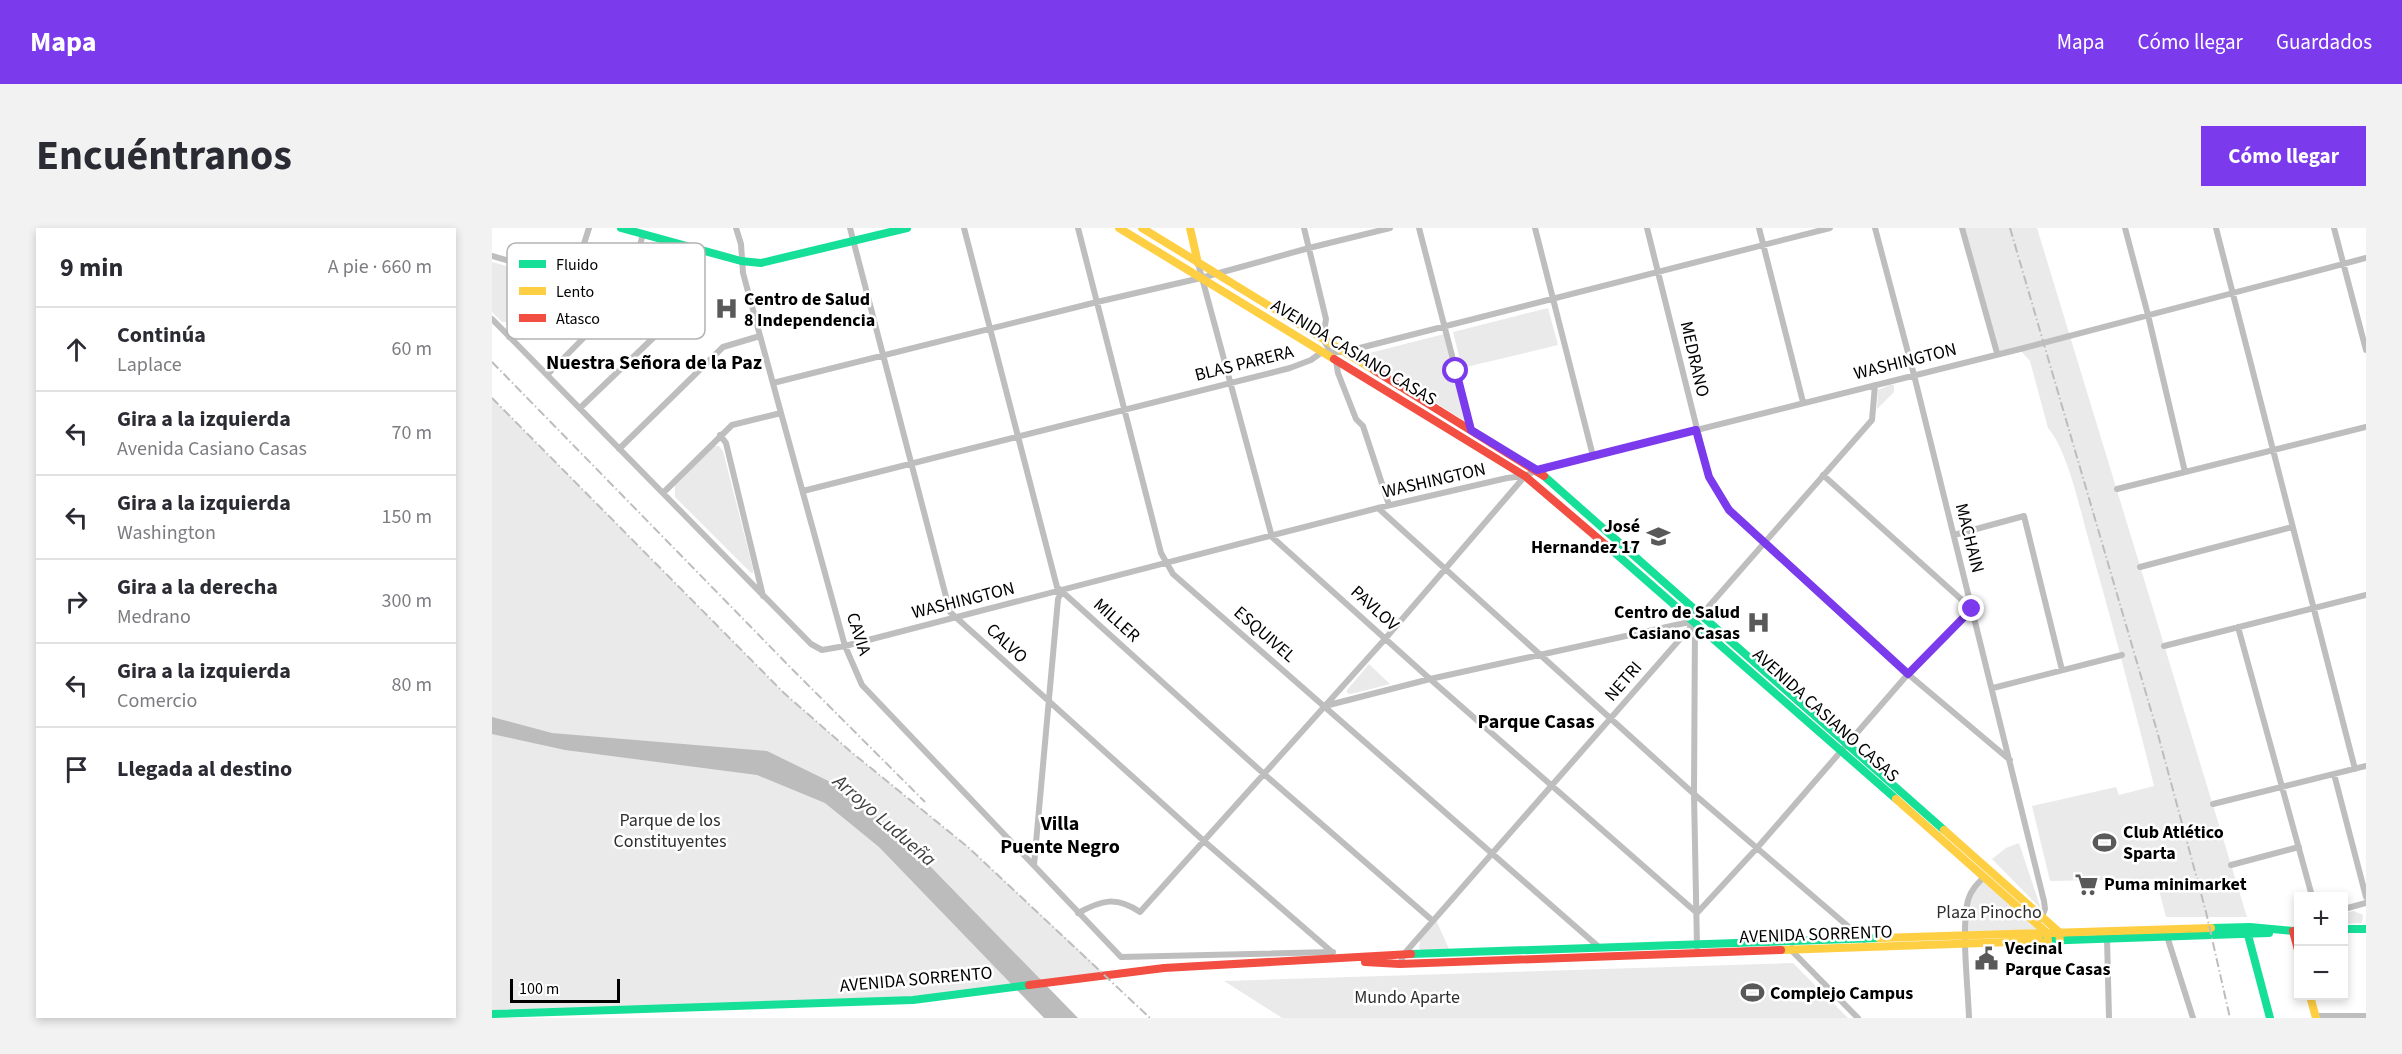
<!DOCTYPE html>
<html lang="es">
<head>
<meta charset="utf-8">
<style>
	:root { --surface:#fff; --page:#f2f2f3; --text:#2b2b33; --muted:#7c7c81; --line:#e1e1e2; --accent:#7c3aed }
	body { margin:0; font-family:"Source Sans 3",sans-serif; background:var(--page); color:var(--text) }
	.controls { position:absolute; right:18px; bottom:18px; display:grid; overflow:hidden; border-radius:0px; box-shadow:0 3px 9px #0003 }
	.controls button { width:54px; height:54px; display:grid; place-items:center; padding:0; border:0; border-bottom:2px solid var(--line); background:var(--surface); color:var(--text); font:30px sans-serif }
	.scale { position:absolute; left:18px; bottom:15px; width:110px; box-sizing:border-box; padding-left:6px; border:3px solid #000; border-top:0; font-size:16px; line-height:21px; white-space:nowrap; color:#000; -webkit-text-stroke:4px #fff; paint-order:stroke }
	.stop { position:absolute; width:18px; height:18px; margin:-14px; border:4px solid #7c3aed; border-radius:50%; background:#fff }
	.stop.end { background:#7c3aed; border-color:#fff; box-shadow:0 2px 6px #0008 }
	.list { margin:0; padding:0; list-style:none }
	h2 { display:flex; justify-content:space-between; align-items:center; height:78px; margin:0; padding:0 24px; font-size:26px }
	h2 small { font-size:20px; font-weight:400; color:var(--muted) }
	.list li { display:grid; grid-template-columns:39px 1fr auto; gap:18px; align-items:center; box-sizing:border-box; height:84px; padding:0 24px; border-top:2px solid var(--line) }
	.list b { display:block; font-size:22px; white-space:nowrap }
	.list p { margin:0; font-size:20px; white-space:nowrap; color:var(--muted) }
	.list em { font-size:20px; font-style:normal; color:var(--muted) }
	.icon { flex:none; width:33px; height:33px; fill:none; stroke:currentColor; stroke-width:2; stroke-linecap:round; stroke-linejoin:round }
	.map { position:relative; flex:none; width:1874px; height:790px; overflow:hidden; border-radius:0px }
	header { display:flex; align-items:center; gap:36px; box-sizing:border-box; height:84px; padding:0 30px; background:var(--accent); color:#fff }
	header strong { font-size:28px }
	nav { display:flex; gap:33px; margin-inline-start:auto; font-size:21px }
	.intro { display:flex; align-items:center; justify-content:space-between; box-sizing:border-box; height:144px; padding:0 36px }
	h1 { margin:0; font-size:42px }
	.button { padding:15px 27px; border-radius:0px; background:var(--accent); color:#fff; font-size:21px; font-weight:700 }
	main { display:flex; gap:36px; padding:0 36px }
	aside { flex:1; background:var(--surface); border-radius:0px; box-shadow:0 3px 9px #0003 }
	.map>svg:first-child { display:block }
</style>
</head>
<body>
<header>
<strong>Mapa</strong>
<nav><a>Mapa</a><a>Cómo llegar</a><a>Guardados</a></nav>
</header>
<div class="intro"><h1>Encuéntranos</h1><a class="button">Cómo llegar</a></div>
<main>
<aside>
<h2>9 min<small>A pie · 660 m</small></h2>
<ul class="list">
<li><svg class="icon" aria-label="ahead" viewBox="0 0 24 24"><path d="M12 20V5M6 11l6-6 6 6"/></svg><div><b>Continúa</b><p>Laplace</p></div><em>60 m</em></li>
<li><svg class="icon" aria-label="left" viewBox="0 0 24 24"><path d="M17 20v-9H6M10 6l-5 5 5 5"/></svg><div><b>Gira a la izquierda</b><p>Avenida Casiano Casas</p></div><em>70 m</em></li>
<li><svg class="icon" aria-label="left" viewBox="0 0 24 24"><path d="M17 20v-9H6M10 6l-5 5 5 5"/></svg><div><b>Gira a la izquierda</b><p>Washington</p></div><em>150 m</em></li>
<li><svg class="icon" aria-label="right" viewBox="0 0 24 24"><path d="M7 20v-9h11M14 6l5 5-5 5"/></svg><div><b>Gira a la derecha</b><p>Medrano</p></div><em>300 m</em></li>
<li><svg class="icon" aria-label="left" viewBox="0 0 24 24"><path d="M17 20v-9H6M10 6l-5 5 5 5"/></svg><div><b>Gira a la izquierda</b><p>Comercio</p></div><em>80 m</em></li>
<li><svg class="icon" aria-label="arrive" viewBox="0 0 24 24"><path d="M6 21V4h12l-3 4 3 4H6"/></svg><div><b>Llegada al destino</b></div></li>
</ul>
</aside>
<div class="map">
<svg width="1874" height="790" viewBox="0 0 1874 790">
	<rect width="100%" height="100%" fill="#fff"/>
	<path fill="#eaeaea" d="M 1470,0 L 1545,0 L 1755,689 L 1674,689 L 1664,651 L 1558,653 L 1540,578 L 1624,559 L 1627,567 L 1662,558 C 1641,474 1619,390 1595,306 C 1587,277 1575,222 1556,200 L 1538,133 L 1527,121 L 1505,125 Z
		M 0,34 L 59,50 L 62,55 L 60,60 L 26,94 L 10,94 L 0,84 Z
		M 1056,80 L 1066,117 L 970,140 L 961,104 Z
		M 952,106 L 974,194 L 870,127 Z
		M 1398,157 L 1402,157 L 1402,164 L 1385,181 L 1386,162 Z
		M 0,170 L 292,465 L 358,523 L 477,620 L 615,748 L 421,772 L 0,786 Z
		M 221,218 L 227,218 L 231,223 L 261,341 L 261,345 L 259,345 L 183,269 L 183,256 Z
		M 877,436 L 898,456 L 859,466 L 855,465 L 855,462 Z
		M 1527,615 L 1549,681 L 1500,631 L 1514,620 Z
		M 1492,649 L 1555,705 L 1475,708 L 1477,671 Z
		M 1862,683 L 1871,687 L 1870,695 L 1852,696 L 1852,685 Z
		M 944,692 L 958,723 L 929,723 L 927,720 L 928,712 Z
		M 1301,735 L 1356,790 L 790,790 L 732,753 Z"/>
	<path fill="#bcbcbc" d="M 0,489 L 60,505 L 275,523 L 359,564 L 434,634 L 586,790 L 552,790 L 387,619 L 333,575 L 265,547 L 73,522 L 0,506 Z"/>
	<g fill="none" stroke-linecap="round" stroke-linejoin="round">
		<path stroke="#bebebe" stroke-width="6" d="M 244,0 L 249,16 L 251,45 L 289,185 L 353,418 L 370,457 L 629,729 L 841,724
			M 358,0 L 458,384 L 713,614 L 840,724
			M 472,0 L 565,359 L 772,546 L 941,693
			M 586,0 L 669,325 L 681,346 L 1108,720
			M 812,0 L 834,91 L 831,111 L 844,133 L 846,145 L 864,191 L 871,198 L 897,277
			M 927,0 L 979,201
			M 1043,0 L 1101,228
			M 1155,0 L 1217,249 L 1237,282 L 1272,315 L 1404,436 L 1518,532
			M 1267,0 L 1311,174
			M 1383,0 L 1422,147 L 1552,673 L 1553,681 L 1549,691
			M 1470,0 L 1505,125
			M 1633,0 L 1656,87 L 1693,244
			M 1724,0 L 1863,541
			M 1842,0 L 1874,122
			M 0,28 L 76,50
			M 706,35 L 780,309 L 938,451 L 1205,685
			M 0,91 L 319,416 L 330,422 L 353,418 L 886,280 L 1015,250 L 1033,248 L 1045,242 L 1528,121 L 1874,30
			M 17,109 L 84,41 L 97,0
			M 55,147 L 135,66 L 151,6
			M 281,155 L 605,74 L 709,50 L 817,20 L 898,0
			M 88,180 L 183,89 L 205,21
			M 228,207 L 234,215 L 271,368
			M 127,221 L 231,119 L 268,108
			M 1625,261 L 1874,199
			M 311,263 L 798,140 L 819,132 L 830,124 L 852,124 L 1338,0
			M 171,265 L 240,197 L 289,185
			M 886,280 L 1202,566 L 1372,712
			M 1462,307 L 1532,288 L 1570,442
			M 1648,339 L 1800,299
			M 1203,394 L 1202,566 L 1205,719
			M 1746,399 L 1820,668
			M 1672,418 L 1874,367
			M 1501,460 L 1630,427
			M 833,478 L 938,451 L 1202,393
			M 1842,546 L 1874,669
			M 1721,576 L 1874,538
			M 542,637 L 566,371 L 570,363
			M 1739,637 L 1807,619
			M 1852,681 L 1874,675
			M 586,685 C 610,672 624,668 648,684 L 893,411 L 1033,248
			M 1205,685 L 1265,620 L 1416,446 L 1480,381 L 1331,247
			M 1674,705 L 1701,790
			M 1615,710 L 1617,790
			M 1300,720 L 1300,723 L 1366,790
			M 908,736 L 912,726 L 1380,192 L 1383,157
			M 1824,788 L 1874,788
			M 1477,790 C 1476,758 1469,701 1476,672 C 1479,662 1485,656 1492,649"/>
		<path stroke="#16e098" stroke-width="8" d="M 129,0 L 249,33 L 269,35 L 415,0
			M 1052,248 L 1452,602
			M 1115,318 L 1404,571
			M 1719,700 L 1758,699 L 1801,703
			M 1852,701 L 1874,701
			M 1757,703 L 1756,707 L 1778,790
			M 1548,713 L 1777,705
			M 919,726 L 1387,710
			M 0,786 L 421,772 L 537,757"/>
		<path stroke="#ffcf43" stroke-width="8" d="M 627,0 L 842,131
			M 650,0 L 882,142
			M 698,0 L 706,35
			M 1404,571 L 1555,705 L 1556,714
			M 1452,602 L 1567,704 L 1568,714
			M 1387,710 L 1719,700
			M 1289,722 L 1548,713
			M 1818,768 L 1824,790"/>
		<path stroke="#f24e42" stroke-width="8" d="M 842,131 L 1033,248 L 1115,318
			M 882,142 L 1052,248
			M 1801,703 L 1806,722
			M 873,734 L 908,736 L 1289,722
			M 537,757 L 672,740 L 919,726"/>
		<path stroke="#bdbdbd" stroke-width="2" stroke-dasharray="9 3 1.5 3" stroke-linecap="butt" d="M 1518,0 L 1665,503 L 1714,684 L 1738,790
			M 0,134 L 300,441 L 433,574
			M 0,170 L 292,465 L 358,523 L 477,620 L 658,790"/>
	</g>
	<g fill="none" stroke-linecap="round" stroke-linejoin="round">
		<path stroke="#7c3aed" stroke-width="8" d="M 964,143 L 979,202 L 1045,242 L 1204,202 L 1217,249 L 1237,282 L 1416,446 L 1480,381"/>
	</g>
	<defs>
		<symbol id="hospital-bare" viewBox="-9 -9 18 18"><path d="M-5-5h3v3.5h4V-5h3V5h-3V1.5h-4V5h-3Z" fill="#595959" stroke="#fff" stroke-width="2.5" paint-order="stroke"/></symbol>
		<symbol id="school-bare" viewBox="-9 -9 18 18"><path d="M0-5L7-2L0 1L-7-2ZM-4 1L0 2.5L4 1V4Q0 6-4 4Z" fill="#595959" stroke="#fff" stroke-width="2.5" paint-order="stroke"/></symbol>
		<symbol id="stadium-bare" viewBox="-9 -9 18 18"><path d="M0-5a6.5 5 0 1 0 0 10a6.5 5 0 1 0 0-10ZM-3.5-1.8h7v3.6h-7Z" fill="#595959" stroke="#fff" stroke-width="2.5" paint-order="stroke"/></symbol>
		<symbol id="supermarket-bare" viewBox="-9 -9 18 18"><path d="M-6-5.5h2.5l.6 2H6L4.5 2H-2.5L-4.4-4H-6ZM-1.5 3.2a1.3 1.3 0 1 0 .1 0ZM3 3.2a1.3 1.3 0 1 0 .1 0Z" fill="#595959" stroke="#fff" stroke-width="2.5" paint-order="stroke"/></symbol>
		<symbol id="civic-bare" viewBox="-9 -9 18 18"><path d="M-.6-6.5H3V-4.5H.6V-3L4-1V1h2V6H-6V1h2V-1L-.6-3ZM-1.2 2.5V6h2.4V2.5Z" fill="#595959" stroke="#fff" stroke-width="2.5" paint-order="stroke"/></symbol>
	</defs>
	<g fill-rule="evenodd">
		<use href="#hospital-bare" x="218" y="64" width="33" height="33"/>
		<use href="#school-bare" x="1150" y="292" width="33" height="33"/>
		<use href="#hospital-bare" x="1250" y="378" width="33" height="33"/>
		<use href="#stadium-bare" x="1596" y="598" width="33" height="33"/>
		<use href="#supermarket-bare" x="1578" y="640" width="33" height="33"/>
		<use href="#civic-bare" x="1478" y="714" width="33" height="33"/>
		<use href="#stadium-bare" x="1244" y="748" width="33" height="33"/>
	</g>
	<g text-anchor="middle" stroke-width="5" stroke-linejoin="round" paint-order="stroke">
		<g font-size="18" font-weight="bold" fill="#000" stroke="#fff" text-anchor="start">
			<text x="252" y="77">Centro de Salud<tspan x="252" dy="21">8 Independencia</tspan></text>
			<text x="1148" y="304" text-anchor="end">José<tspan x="1148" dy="21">Hernandez 17</tspan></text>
			<text x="1248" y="390" text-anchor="end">Centro de Salud<tspan x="1248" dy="21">Casiano Casas</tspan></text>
			<text x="1631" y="610">Club Atlético<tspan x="1631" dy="21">Sparta</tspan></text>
			<text x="1612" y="662">Puma minimarket</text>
			<text x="1513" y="726">Vecinal<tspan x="1513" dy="21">Parque Casas</tspan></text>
			<text x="1278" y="771">Complejo Campus</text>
		</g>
		<g font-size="18" fill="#000" stroke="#fff">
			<text transform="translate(862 124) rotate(31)" y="6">AVENIDA CASIANO CASAS</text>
			<text transform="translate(1203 131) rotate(77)" y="6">MEDRANO</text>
			<text transform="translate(1413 133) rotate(-14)" y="6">WASHINGTON</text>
			<text transform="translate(752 135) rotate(-14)" y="6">BLAS PARERA</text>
			<text transform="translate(942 252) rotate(-13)" y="6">WASHINGTON</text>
			<text transform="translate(1478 310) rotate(76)" y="6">MACHAIN</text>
			<text transform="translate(471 372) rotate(-14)" y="6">WASHINGTON</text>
			<text transform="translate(883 380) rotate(42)" y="6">PAVLOV</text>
			<text transform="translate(625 392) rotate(42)" y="6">MILLER</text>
			<text transform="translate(367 406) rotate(72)" y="6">CAVIA</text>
			<text transform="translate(773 406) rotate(41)" y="6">ESQUIVEL</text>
			<text transform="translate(515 415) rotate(43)" y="6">CALVO</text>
			<text transform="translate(1131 453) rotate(-49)" y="6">NETRI</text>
			<text transform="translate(1334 487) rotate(42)" y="6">AVENIDA CASIANO CASAS</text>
			<text transform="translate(1324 706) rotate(-2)" y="6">AVENIDA SORRENTO</text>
			<text transform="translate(424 751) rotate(-5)" y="6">AVENIDA SORRENTO</text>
		</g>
		<g font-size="18" fill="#2f2f2f" stroke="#fff">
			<text x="178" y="598">Parque de los<tspan x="178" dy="21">Constituyentes</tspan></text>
			<text x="1497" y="690">Plaza Pinocho</text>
			<text x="915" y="775">Mundo Aparte</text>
		</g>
		<g font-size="20" font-weight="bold" fill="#000" stroke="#fff">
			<text x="162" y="141">Nuestra Señora de la Paz</text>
			<text x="1044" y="500">Parque Casas</text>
			<text x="568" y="602">Villa<tspan x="568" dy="23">Puente Negro</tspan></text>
		</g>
		<g font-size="20" font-style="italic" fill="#404040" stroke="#fff">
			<text transform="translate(393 592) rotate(41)" y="7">Arroyo Ludueña</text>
		</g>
	</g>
	<rect x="15" y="15" width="198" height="96" rx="9" fill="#fff" stroke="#b2b2b2" stroke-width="1.5"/>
	<rect x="27" y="32" width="27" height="8" fill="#16e098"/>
	<rect x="27" y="59" width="27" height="8" fill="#ffcf43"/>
	<rect x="27" y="86" width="27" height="8" fill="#f24e42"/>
	<g font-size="16" fill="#000">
		<text x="64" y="42">Fluido</text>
		<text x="64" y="69">Lento</text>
		<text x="64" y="96">Atasco</text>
	</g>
</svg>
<div class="controls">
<button>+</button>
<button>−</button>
</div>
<div class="scale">100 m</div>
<div class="stop" style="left:964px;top:143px"></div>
<div class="stop end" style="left:1480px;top:381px"></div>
</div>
</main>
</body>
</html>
